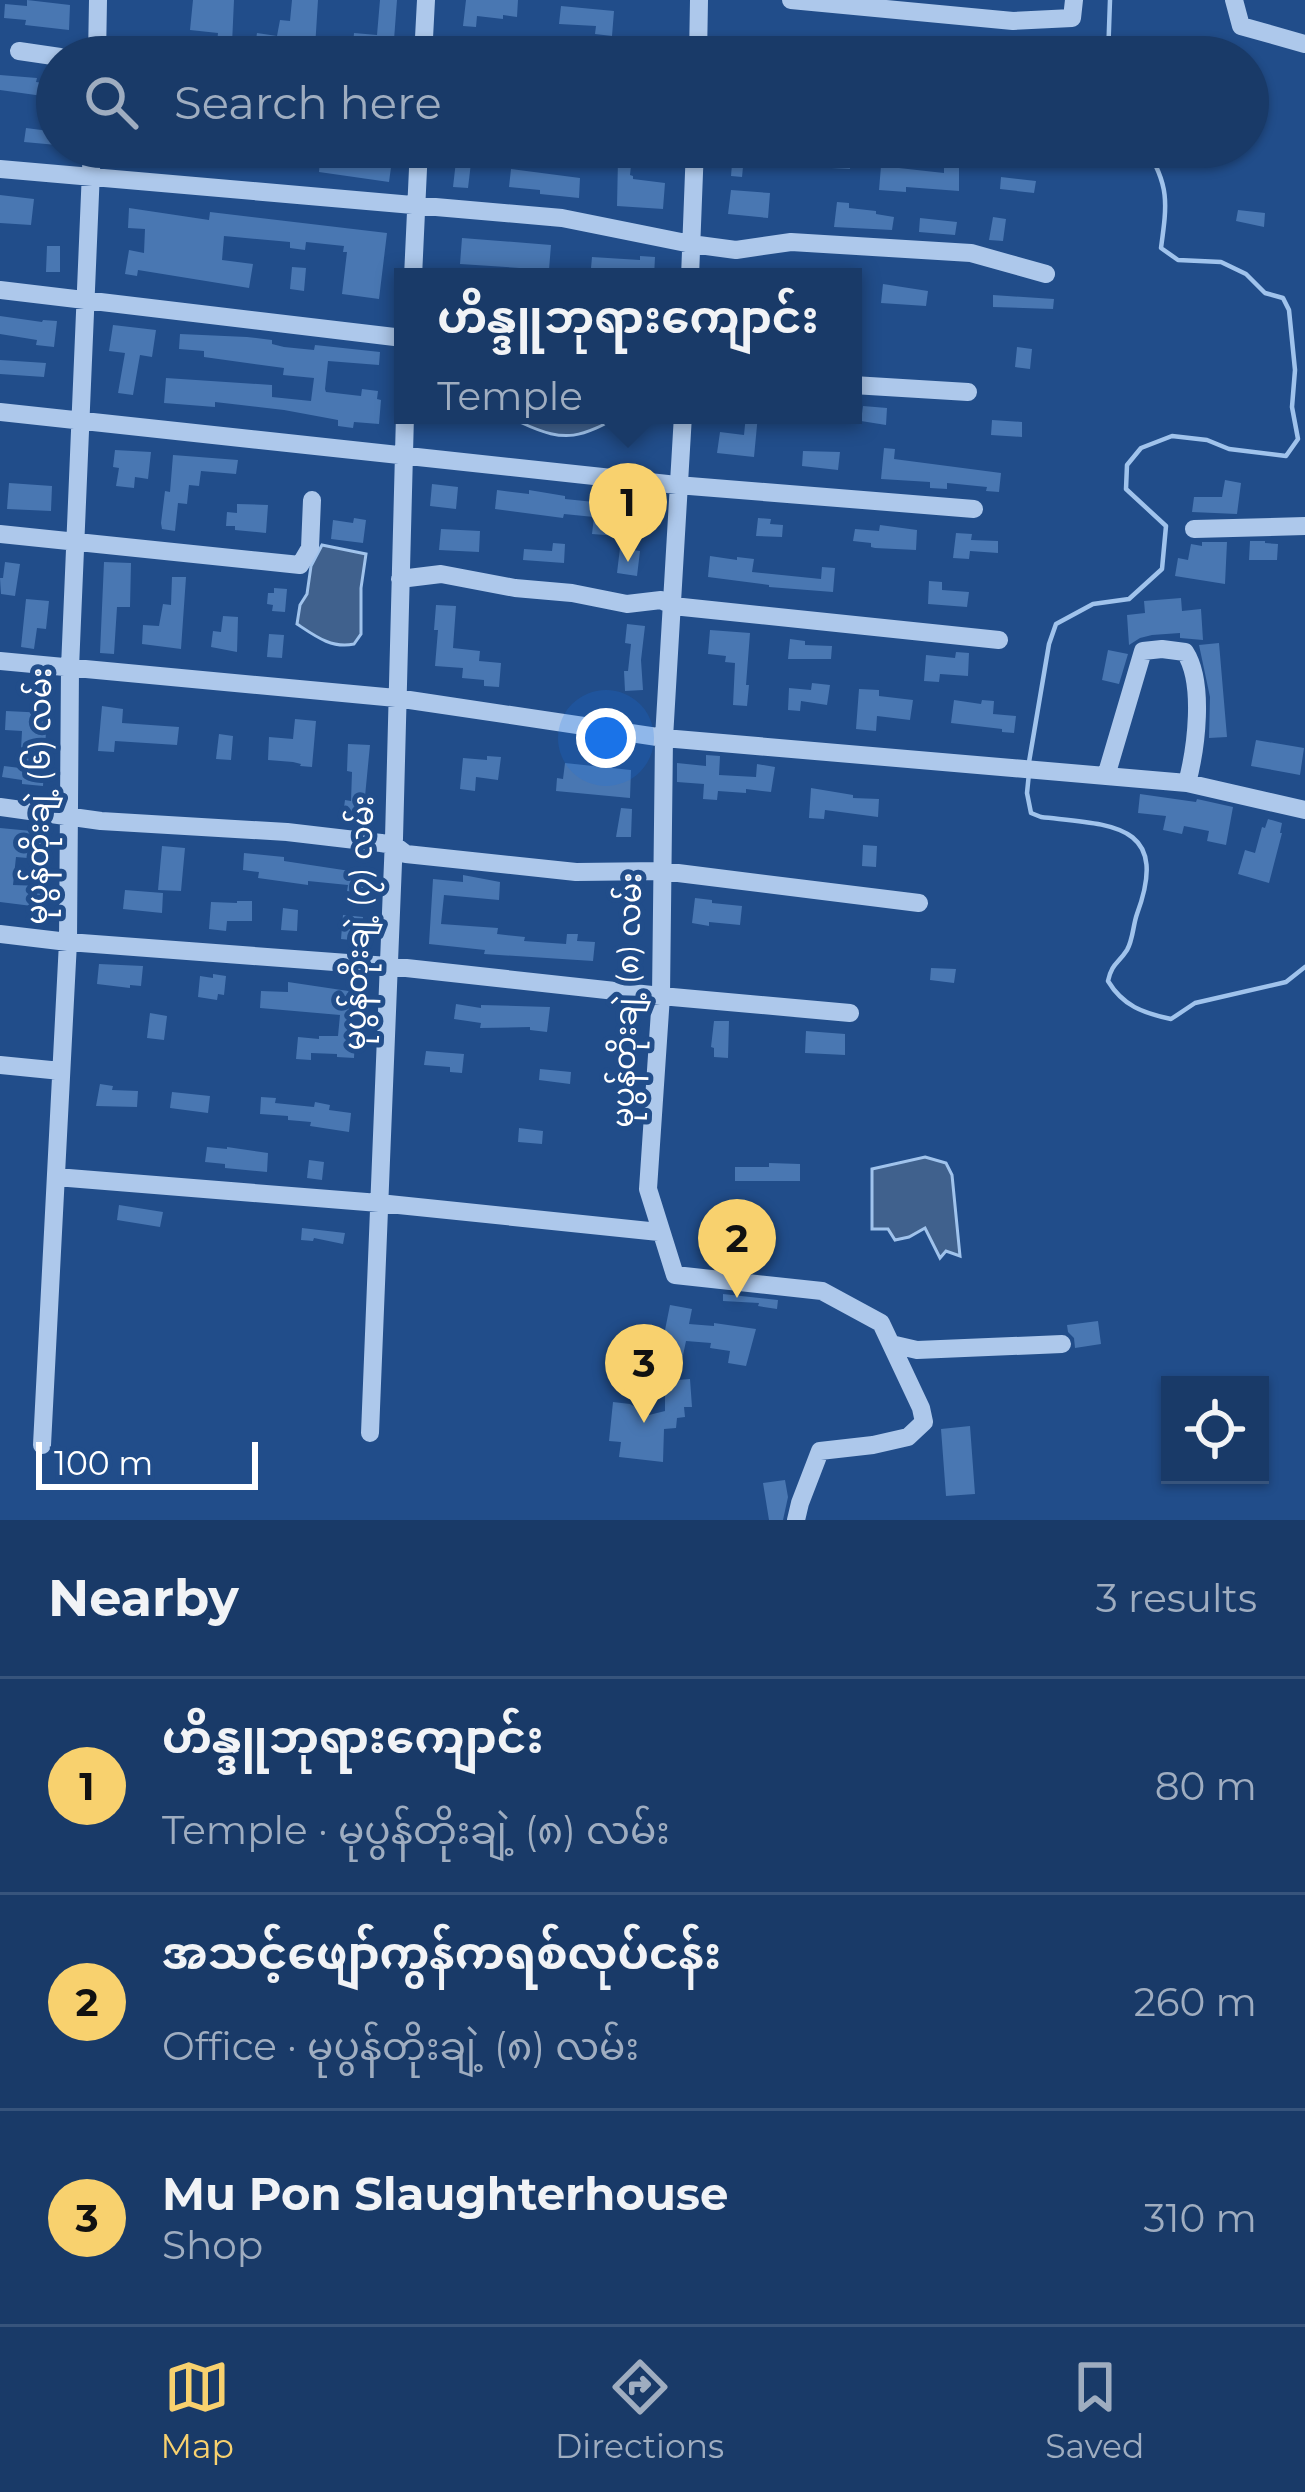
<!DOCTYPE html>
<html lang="en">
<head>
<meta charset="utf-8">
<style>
	:root { --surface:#193a68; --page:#264571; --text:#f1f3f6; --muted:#9fadc0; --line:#37547c; --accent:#f8d16e }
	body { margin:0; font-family:Montserrat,"Noto Sans Myanmar",sans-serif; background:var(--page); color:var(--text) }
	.controls { position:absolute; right:36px; bottom:36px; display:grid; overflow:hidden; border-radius:0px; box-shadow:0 3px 9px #0004 }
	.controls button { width:108px; height:108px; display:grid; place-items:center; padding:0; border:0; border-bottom:3px solid var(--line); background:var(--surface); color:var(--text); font:60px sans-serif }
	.scale { position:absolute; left:36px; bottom:30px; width:222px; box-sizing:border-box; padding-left:12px; border:6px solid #fff; border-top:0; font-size:33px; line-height:42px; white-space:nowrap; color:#fff; -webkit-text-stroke:9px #214d8a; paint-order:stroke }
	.you { position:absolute; left:606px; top:738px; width:42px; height:42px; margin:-30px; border:9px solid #fff; border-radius:50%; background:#1a73e8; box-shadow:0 0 0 18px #1a73e833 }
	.badge { display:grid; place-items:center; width:78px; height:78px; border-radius:50%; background:var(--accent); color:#111; font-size:39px; font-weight:700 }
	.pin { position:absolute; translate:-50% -99px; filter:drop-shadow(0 3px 6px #0008) }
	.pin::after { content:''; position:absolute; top:63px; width:42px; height:36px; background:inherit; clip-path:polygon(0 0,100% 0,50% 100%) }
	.popup { position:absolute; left:394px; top:268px; width:468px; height:156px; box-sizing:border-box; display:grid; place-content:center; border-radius:0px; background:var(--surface); filter:drop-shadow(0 3px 9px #0005); font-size:39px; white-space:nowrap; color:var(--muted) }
	.popup b { font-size:45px; color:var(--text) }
	.popup::after { content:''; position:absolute; left:50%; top:100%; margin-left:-24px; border:24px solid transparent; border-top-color:var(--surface) }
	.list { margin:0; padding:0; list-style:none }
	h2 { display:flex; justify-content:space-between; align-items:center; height:156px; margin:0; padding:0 48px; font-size:51px }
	h2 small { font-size:39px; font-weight:400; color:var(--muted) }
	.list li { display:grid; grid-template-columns:78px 1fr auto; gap:36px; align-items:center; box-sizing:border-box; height:216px; padding:0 48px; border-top:3px solid var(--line) }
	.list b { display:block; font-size:45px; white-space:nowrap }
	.list p { margin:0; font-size:39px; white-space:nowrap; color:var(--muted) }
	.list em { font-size:39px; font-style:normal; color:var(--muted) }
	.icon { flex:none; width:66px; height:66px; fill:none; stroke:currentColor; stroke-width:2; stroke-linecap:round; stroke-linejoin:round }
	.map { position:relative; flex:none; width:1305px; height:1520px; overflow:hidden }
	.search { position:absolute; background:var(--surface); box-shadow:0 3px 9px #0004; left:36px; right:36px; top:36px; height:132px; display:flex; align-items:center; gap:30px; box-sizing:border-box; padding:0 42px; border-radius:66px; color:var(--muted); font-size:45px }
	.sheet { height:804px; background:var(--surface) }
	nav { display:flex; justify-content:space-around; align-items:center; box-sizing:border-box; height:168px; border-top:3px solid var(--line); background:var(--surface); font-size:33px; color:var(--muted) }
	nav a { display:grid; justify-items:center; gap:6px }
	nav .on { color:var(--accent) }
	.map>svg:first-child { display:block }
</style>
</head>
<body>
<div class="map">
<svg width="1305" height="1520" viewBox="0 0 1305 1520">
	<rect width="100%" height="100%" fill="#214d8a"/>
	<path fill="#40618d" stroke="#a0c3ec" stroke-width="3" d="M 523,415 L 622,415 C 581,437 567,444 522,423 Z
		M 322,545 L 366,554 L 361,588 L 361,634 L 354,644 C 332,649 315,636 297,624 L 300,605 L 307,594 L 311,566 Z
		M 925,1157 L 946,1163 L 952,1175 L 960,1256 L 946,1251 L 940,1258 L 925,1228 L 909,1237 L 895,1240 L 888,1229 L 872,1229 L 872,1169 Z"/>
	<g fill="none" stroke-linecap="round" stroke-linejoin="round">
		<path stroke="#a0c3ec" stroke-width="4.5" d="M 1108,57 L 1110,0
			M 1029,762 L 1049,644 L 1056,624 L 1093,604 L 1129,599 L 1162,569 L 1166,526 L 1126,489 L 1127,465 L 1141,448 L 1172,436 L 1207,440 L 1229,449 L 1286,456 L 1298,439 L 1292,407 L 1295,370 L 1289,310 L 1283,298 L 1265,293 L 1246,274 L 1221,262 L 1178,260 L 1161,248 C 1167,204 1170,185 1145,147
			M 1029,773 L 1027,793 L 1031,813 L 1041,817 C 1110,825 1171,822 1137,914 C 1133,925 1133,940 1127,950 C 1118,964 1112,963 1108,981 C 1123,1006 1143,1013 1171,1019 L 1195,1003 L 1286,982 L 1305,967"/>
	</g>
	<path fill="#4977b2" d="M 27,0 L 70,5 L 69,30 L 25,25 L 26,20 L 4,18 L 5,4 L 27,6 Z
		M 193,0 L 234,0 L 232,44 L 217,43 L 218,33 L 190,30 Z
		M 292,0 L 318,0 L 315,48 L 287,47 L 286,51 L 255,46 L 257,33 L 277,36 L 280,20 L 290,21 Z
		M 380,0 L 397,0 L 393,53 L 366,51 L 366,57 L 352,57 L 354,33 L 377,35 Z
		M 466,0 L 518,0 L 517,17 L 503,15 L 503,19 L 477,16 L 476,27 L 463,26 Z
		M 561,6 L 614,11 L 612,36 L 595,34 L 596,26 L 559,24 Z
		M 491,45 L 529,49 L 529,57 L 489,57 Z
		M 0,75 L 37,78 L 36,82 L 57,85 L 57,98 L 0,90 Z
		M 26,128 L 57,132 L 57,145 L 24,142 Z
		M 244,147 L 259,147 L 258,153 L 271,155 L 269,166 L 242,166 L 243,163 L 231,161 L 233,151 L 244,152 Z
		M 581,147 L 633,147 L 630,175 L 633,176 L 633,179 L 665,183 L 663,209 L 617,206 L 618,159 L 581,156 Z
		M 728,147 L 745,147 L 742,177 L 731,176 L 732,164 L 726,163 Z
		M 321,149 L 377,155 L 378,151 L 393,153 L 389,182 L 319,172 Z
		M 814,150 L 825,151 L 825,155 L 851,158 L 850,169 L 813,167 Z
		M 456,161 L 471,163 L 468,188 L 453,187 Z
		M 944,165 L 959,165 L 959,191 L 906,187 L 906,192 L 879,190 L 881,166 L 944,173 Z
		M 511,169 L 580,178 L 579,198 L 540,194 L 540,190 L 509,187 Z
		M 1001,177 L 1036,181 L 1034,193 L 1000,189 Z
		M 731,190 L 770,193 L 768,218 L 728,214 Z
		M 0,195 L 34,199 L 31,225 L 0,223 Z
		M 837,202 L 849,203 L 849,208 L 876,211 L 876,214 L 894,217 L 892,230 L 834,227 Z
		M 129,208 L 209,220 L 210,212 L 387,233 L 379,299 L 342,294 L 347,252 L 343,252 L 344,246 L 306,242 L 305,250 L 290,248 L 290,242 L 224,236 L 222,260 L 253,264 L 249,288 L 138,270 L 137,276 L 125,274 L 129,250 L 144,253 L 145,229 L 128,228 Z
		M 1238,210 L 1265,213 L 1264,227 L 1236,221 Z
		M 993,217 L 1006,219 L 1003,241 L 989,240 Z
		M 920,218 L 957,222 L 955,235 L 919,232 Z
		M 462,238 L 551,245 L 549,270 L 460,264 Z
		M 47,246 L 60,246 L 60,272 L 46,272 Z
		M 640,256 L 655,257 L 654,277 L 608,277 L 609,270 L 591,268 L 592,257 L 640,260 Z
		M 292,267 L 306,268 L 304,291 L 290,289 Z
		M 883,284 L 928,291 L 926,306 L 881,303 Z
		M 993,295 L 1054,299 L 1053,309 L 993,307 Z
		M 0,316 L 42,322 L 43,320 L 57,321 L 54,347 L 36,345 L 37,340 L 0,334 Z
		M 113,325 L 156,330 L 152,357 L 140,355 L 133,395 L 118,393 L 125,353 L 109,351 Z
		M 180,334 L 247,337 L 272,340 L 272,344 L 284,347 L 314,350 L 315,345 L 380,352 L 379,365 L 328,361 L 325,389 L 326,392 L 361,396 L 362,389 L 378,391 L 377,399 L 381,400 L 379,424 L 354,422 L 353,428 L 338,426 L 338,420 L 284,410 L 215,402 L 215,407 L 164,403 L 166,378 L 272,385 L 272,397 L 311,401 L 314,378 L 283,375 L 284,368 L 204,357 L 204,351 L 179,349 Z
		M 1017,347 L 1032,349 L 1030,369 L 1015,367 Z
		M 0,360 L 46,363 L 44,377 L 0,374 Z
		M 863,406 L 887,408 L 886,425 L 861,421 Z
		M 746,415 L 758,415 L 754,457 L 717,453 L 720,432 L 744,435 Z
		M 992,420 L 1022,422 L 1022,437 L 991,435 Z
		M 884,448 L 895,449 L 894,459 L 1001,473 L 999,492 L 986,491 L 987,487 L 947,483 L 947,489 L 930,488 L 930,482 L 881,479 Z
		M 115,450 L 151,452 L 148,479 L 135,477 L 134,488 L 116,486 L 119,468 L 113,467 Z
		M 803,451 L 840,452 L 838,470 L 802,466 Z
		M 173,455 L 238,460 L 236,474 L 201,471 L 199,486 L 189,485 L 187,504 L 178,503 L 175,531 L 162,529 L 161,523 L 165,491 L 170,492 Z
		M 1225,480 L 1241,483 L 1237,514 L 1192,512 L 1194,497 L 1222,497 Z
		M 9,483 L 52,486 L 51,511 L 7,509 Z
		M 432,484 L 458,487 L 456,509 L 430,506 Z
		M 497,490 L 529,494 L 529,490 L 565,496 L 565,499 L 604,503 L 605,497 L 622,498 L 619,536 L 592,534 L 594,517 L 564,514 L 563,518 L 495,509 Z
		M 237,504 L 268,505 L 266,533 L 235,530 L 235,526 L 226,526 L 227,512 L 237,513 Z
		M 354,518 L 366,520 L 363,543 L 331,539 L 333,520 L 353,523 Z
		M 758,518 L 771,519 L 770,524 L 783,525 L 782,537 L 756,536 Z
		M 880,525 L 917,530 L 916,550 L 875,548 L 871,547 L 871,543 L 853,541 L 855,529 L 879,531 Z
		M 441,529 L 480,531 L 479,552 L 439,550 Z
		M 956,533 L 972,534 L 971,540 L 998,541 L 998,553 L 970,551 L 969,559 L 953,558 Z
		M 1250,541 L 1265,541 L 1265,543 L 1278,544 L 1277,560 L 1249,560 Z
		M 1202,542 L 1227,542 L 1225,584 L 1175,576 L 1178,558 L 1188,560 L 1191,544 L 1202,546 Z
		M 553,543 L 565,544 L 564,563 L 523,560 L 524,549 L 552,551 Z
		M 620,548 L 640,551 L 637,576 L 617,573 Z
		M 710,556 L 737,560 L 737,557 L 754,559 L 752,572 L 821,579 L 822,567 L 835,568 L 833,592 L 769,587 L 769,585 L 708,577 Z
		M 5,562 L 20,564 L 15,596 L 1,594 L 0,578 L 3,578 Z
		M 104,562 L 131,563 L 130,607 L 117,607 L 114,654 L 100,653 Z
		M 172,577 L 186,577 L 181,649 L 142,644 L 143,625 L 159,626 L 163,604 L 171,605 Z
		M 929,581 L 942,582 L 942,590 L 969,592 L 967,607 L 928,604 Z
		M 274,588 L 287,589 L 285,612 L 272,611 L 273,605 L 267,604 L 268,593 L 274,593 Z
		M 1181,598 L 1182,611 L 1201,609 L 1203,640 L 1180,638 L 1180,633 L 1152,635 L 1140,638 L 1129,645 L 1127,615 L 1145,613 L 1144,601 Z
		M 26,599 L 49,601 L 46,629 L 37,628 L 34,649 L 21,647 Z
		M 436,605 L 456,606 L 453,648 L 480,651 L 479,661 L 501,663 L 499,687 L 484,686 L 484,680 L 462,678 L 463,668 L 435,666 L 438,630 L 434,630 Z
		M 223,616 L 238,617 L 237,652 L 211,647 L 213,631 L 221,632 Z
		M 627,624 L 645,626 L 641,660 L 643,690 L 625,691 L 624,671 L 628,671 L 631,644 L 625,643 Z
		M 710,630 L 750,633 L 746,685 L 749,685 L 747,706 L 733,705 L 735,663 L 725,662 L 726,656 L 708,654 Z
		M 269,634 L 284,635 L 282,658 L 267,657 Z
		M 790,639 L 805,641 L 805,645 L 832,646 L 831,659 L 788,659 Z
		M 1219,643 L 1227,737 L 1209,738 L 1210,697 L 1199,645 Z
		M 1108,650 L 1128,654 L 1119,684 L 1102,680 Z
		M 956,652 L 969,653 L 968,676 L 940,674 L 939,682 L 924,681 L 926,655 L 955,658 Z
		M 812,683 L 830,685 L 827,705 L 801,701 L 800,711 L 788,710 L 789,688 L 811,690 Z
		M 859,689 L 879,690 L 879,696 L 913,700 L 910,720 L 877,716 L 876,731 L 856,729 Z
		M 954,700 L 981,704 L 982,700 L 994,701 L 993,714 L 1016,716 L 1014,733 L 1002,732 L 1002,729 L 951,723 Z
		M 102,706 L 123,709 L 122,723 L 179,727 L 177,745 L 115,741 L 114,752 L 98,751 Z
		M 6,711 L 47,713 L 43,786 L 22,784 L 22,780 L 2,777 L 4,766 L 20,768 L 22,731 L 5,730 Z
		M 295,719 L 316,721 L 312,767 L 300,766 L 301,764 L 293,762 L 268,760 L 269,737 L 293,739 Z
		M 219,734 L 233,736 L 231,760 L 216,759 Z
		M 1256,740 L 1304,748 L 1300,775 L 1251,766 Z
		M 348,744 L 370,745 L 363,817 L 343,815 L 345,800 L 351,801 L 352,772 L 347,771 Z
		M 706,755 L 720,756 L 719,775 L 756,777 L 757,764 L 775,767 L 771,792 L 746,789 L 746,793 L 718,791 L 717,800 L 703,799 L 704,784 L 677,782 L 677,763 L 706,766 Z
		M 487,756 L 501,757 L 498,780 L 476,777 L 475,791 L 460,789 L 463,758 L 487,760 Z
		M 565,763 L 631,770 L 630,798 L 556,791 L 557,778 L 563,779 Z
		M 811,788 L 853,795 L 853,798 L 879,799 L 878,817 L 825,810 L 824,819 L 809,818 Z
		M 1140,794 L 1196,802 L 1197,799 L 1233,807 L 1226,845 L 1207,841 L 1209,831 L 1184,826 L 1182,834 L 1163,830 L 1166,816 L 1138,813 Z
		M 621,808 L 632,809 L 631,837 L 616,837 Z
		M 1268,819 L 1282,823 L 1280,833 L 1282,833 L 1269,883 L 1238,874 L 1245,850 L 1255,853 L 1262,827 L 1265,828 Z
		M 0,828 L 42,832 L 39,859 L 16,857 L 13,885 L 41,886 L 40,907 L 0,902 Z
		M 863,845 L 877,846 L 876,867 L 862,866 Z
		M 162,846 L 185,848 L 181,891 L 158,890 Z
		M 244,853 L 284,857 L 284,861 L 350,871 L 350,868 L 366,870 L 362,893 L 347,891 L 348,885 L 308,881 L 308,885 L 258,878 L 259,872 L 243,870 Z
		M 463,875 L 500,882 L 499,900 L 444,895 L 441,924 L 498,928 L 497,934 L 525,937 L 524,941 L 566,944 L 567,934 L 578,934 L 577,941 L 595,942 L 593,961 L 484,954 L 485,950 L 429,944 L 433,879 L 463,882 Z
		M 125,890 L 163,893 L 162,913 L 123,909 Z
		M 695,898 L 712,900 L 712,903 L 742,906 L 740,925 L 709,922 L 709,926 L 692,923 Z
		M 237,901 L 252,901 L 252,921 L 227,921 L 226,931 L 209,929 L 211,902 L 237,903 Z
		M 283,908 L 298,910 L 297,931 L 281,930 Z
		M 343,915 L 363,917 L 361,941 L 341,939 Z
		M 99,964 L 143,966 L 141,986 L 130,985 L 130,988 L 97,984 Z
		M 931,968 L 956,969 L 954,983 L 930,980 Z
		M 213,974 L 226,976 L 224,995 L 218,994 L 217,1000 L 198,997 L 200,976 L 213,978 Z
		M 288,982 L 355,992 L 351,1039 L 355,1039 L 354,1058 L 337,1057 L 337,1054 L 311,1053 L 311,1060 L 296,1059 L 298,1037 L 319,1039 L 319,1036 L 338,1036 L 340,1015 L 260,1008 L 261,991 L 288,992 Z
		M 456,1004 L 481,1008 L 481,1005 L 550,1007 L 547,1032 L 530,1030 L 530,1027 L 480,1028 L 481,1023 L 454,1019 Z
		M 150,1013 L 167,1016 L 164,1040 L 147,1038 Z
		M 714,1021 L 729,1021 L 728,1058 L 714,1057 L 714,1048 L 711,1047 Z
		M 806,1031 L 845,1034 L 845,1055 L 805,1053 Z
		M 426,1051 L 464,1054 L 462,1073 L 450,1072 L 450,1067 L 424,1065 Z
		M 540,1069 L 571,1072 L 570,1084 L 539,1080 Z
		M 100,1084 L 113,1086 L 112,1090 L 138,1091 L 137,1107 L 96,1106 Z
		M 172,1092 L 210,1096 L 208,1113 L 170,1108 Z
		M 261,1097 L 276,1098 L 275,1103 L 314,1107 L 315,1102 L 330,1105 L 329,1110 L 351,1113 L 349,1132 L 310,1126 L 311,1122 L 288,1120 L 288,1116 L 260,1114 Z
		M 519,1128 L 543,1131 L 542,1144 L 518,1142 Z
		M 207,1147 L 227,1149 L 227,1147 L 268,1153 L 267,1172 L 225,1168 L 225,1164 L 205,1162 Z
		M 309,1160 L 324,1162 L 322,1180 L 307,1178 Z
		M 769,1163 L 800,1164 L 800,1181 L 735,1181 L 735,1167 L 769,1167 Z
		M 119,1205 L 163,1212 L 160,1227 L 117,1220 Z
		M 302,1228 L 345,1233 L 343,1244 L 314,1238 L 313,1241 L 301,1240 Z
		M 723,1294 L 778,1300 L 777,1309 L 758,1306 L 759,1303 L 723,1301 Z
		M 670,1305 L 692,1309 L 689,1324 L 714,1326 L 714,1323 L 756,1329 L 746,1366 L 728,1363 L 730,1351 L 710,1348 L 711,1343 L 686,1341 L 682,1360 L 669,1341 L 663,1340 Z
		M 1098,1321 L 1101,1344 L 1075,1348 L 1074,1338 L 1068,1332 L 1067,1325 Z
		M 690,1379 L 692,1407 L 684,1407 L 685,1417 L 677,1418 L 676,1428 L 664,1429 L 663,1462 L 619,1457 L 621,1442 L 609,1441 L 613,1402 L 630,1404 L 649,1415 L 665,1411 L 665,1381 Z
		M 970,1426 L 975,1494 L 946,1496 L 941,1429 Z
		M 785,1480 L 788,1497 L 783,1520 L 769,1520 L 763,1483 Z"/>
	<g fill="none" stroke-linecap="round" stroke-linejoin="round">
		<path stroke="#adc8eb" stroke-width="18" d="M 791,0 L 1013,21 L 1072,18 L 1074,0
			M 1234,0 L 1241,26 L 1305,44
			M 19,51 L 60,57
			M 97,57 L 98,0
			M 423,57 L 426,0
			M 698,57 L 699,0
			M 891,147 L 904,156 L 936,148 L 1037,156
			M 0,169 L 562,218 L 691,244 L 736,250 L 791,242 L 971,253 L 1046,274
			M 413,277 L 419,147
			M 690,277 L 695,147
			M 0,290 L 403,338
			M 853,385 L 968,392
			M 0,412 L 677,485 L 974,509
			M 683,415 L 664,738 L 661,996 L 648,1189 L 675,1275 L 822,1291 L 881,1323 L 921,1408 L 924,1422 L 908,1437 L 873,1445 L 820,1451 L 800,1503 L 796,1520
			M 1194,529 L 1305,526
			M 0,534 L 300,565 L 310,548 L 312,500
			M 400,579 L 441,574 L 515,588 L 572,593 L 627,604 L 661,600 L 673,606 L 999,640
			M 0,661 L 396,698 L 664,738 L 1187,783 L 1305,810
			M 1106,776 L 1143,651 L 1162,649 L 1185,652 C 1205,683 1196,749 1187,783
			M 0,807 L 101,821 L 287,832 L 381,843 L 394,845 L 406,854 L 576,872 L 662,871 L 919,903
			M 0,934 L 68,942 L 388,966 L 661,996 L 850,1013
			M 0,1065 L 61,1071
			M 56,1177 L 379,1203 L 659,1232
			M 891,1344 L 917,1350 L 1062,1344
			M 370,1433 L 394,838 L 405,415
			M 42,1445 L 68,942 L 70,668 L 92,147"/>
	</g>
	<g text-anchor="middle" stroke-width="10" stroke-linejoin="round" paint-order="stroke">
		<g font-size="30" fill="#fff" stroke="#214d8a">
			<text transform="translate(39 796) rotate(-89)" y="10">မုပွန်တိုးချဲ့ (၆) လမ်း</text>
			<text transform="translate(359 923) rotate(-88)" y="10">မုပွန်တိုးချဲ့ (၇) လမ်း</text>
			<text transform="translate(627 1000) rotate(-88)" y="10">မုပွန်တိုးချဲ့ (၈) လမ်း</text>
		</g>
	</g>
</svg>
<div class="controls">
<button><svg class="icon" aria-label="locate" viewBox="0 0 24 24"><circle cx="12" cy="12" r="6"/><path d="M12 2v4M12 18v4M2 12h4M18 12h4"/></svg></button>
</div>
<div class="scale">100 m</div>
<div class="you"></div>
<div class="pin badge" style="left:628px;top:562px">1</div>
<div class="popup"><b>ဟိန္ဒူဘုရားကျောင်း</b>Temple</div>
<div class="pin badge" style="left:737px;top:1298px">2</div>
<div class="pin badge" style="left:644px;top:1423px">3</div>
<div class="search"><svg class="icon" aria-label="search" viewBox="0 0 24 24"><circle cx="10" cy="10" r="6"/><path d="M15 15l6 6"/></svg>Search here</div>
</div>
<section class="sheet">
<h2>Nearby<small>3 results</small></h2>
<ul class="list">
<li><span class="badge">1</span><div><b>ဟိန္ဒူဘုရားကျောင်း</b><p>Temple · မုပွန်တိုးချဲ့ (၈) လမ်း</p></div><em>80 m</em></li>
<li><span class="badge">2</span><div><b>အသင့်ဖျော်ကွန်ကရစ်လုပ်ငန်း</b><p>Office · မုပွန်တိုးချဲ့ (၈) လမ်း</p></div><em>260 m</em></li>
<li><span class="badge">3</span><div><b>Mu Pon Slaughterhouse</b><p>Shop</p></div><em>310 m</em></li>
</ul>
</section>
<nav>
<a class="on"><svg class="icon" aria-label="map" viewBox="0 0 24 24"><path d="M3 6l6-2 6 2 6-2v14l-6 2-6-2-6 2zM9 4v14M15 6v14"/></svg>Map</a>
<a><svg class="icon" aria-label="directions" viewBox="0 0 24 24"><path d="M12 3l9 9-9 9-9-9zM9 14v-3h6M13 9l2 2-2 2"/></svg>Directions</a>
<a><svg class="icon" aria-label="saved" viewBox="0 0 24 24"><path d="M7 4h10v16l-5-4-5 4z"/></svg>Saved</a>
</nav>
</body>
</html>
